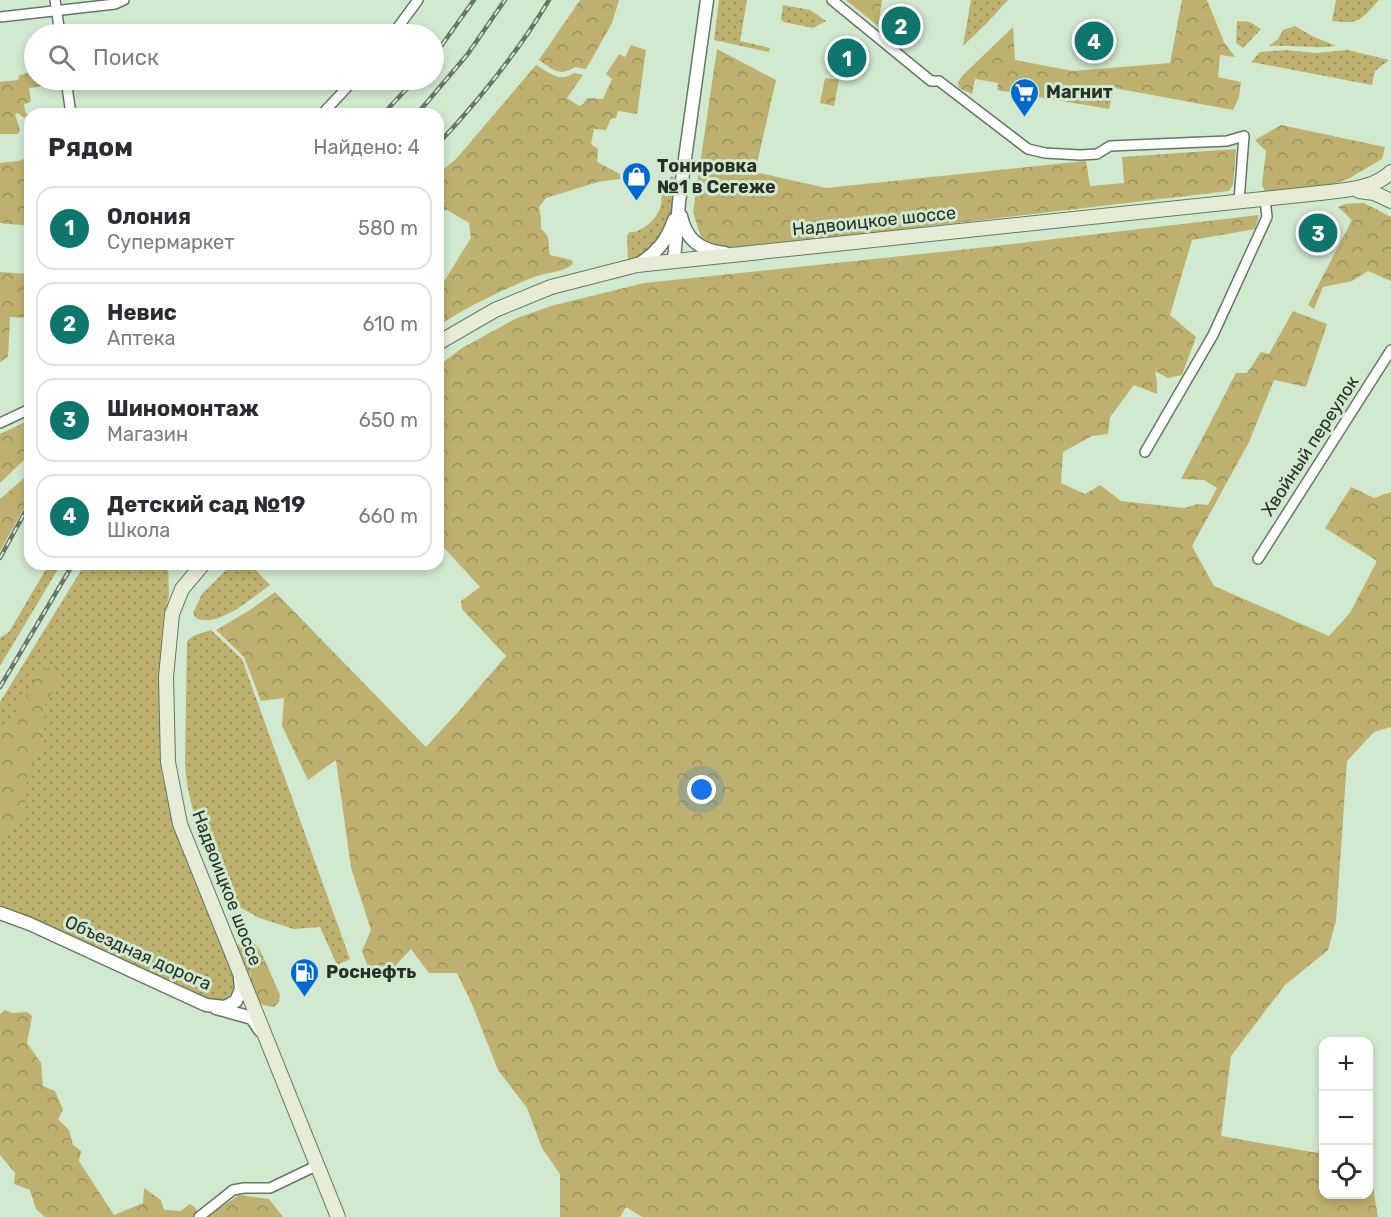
<!DOCTYPE html>
<html lang="ru">
<head>
<meta charset="utf-8">
<style>
	:root { --surface:#fff; --page:#f7f7f7; --text:#2b2b33; --muted:#7c7c81; --line:#e1e1e2; --accent:#0f766e }
	body { margin:0; font-family:Rubik,sans-serif; background:var(--page); color:var(--text) }
	.controls { position:absolute; right:18px; bottom:18px; display:grid; overflow:hidden; border-radius:12px; box-shadow:0 3px 9px #0003 }
	.controls button { width:54px; height:54px; display:grid; place-items:center; padding:0; border:0; border-bottom:2px solid var(--line); background:var(--surface); color:var(--text); font:30px sans-serif }
	.you { position:absolute; left:702px; top:790px; width:21px; height:21px; margin:-15px; border:4px solid #fff; border-radius:50%; background:#1a73e8; box-shadow:0 0 0 9px #1a73e833 }
	.badge { display:grid; place-items:center; width:39px; height:39px; border-radius:50%; background:var(--accent); color:#fff; font-size:20px; font-weight:700 }
	.pin { position:absolute; translate:-50% -50%; border:3px solid #fff; box-shadow:0 2px 6px #0006 }
	.list { margin:0; padding:0; list-style:none }
	h2 { display:flex; justify-content:space-between; align-items:center; height:78px; margin:0; padding:0 24px; font-size:26px }
	h2 small { font-size:20px; font-weight:400; color:var(--muted) }
	.list li { display:grid; grid-template-columns:39px 1fr auto; gap:18px; align-items:center; box-sizing:border-box; height:84px; margin:0 12px 12px; padding:0 12px; border:2px solid var(--line); border-radius:18px }
	.list b { display:block; font-size:22px; white-space:nowrap }
	.list p { margin:0; font-size:20px; white-space:nowrap; color:var(--muted) }
	.list em { font-size:20px; font-style:normal; color:var(--muted) }
	.icon { flex:none; width:33px; height:33px; fill:none; stroke:currentColor; stroke-width:2; stroke-linecap:round; stroke-linejoin:round }
	.map { position:relative; flex:none; width:1391px; height:1217px; overflow:hidden }
	.search { position:absolute; background:var(--surface); box-shadow:0 3px 9px #0003; left:24px; top:24px; width:420px; height:66px; display:flex; align-items:center; gap:15px; box-sizing:border-box; padding:0 21px; border-radius:33px; color:var(--muted); font-size:22px }
	.panel { position:absolute; background:var(--surface); box-shadow:0 3px 9px #0003; left:24px; top:108px; width:420px; height:462px; border-radius:18px }
	.map>svg:first-child { display:block }
</style>
</head>
<body>
<div class="map">
<svg width="1391" height="1217" viewBox="0 0 1391 1217">
	<defs>
		<pattern id="grass-dots" width="8" height="8" patternUnits="userSpaceOnUse" patternTransform="scale(1.5)"><rect width="8" height="8" fill="#beb16f"/><path d="M2 2h.1M6 6h.1" fill="none" stroke="#9a915b" stroke-width="1.8" stroke-linecap="round"/></pattern>
		<pattern id="forest-crowns" width="20" height="18" patternUnits="userSpaceOnUse" patternTransform="scale(1.5)"><rect width="20" height="18" fill="#beb16f"/><path d="M2 6a3 3 0 1 1 6 0M12 15a3 3 0 1 1 6 0" fill="none" stroke="#9a915b"/></pattern>
	</defs>
	<rect width="100%" height="100%" fill="#d1e9cf"/>
	<path fill="url(#grass-dots)" d="M 719,0 L 747,0 L 740,41 L 770,48 L 769,52 L 714,40 Z
		M 971,0 L 1008,0 L 988,22 L 963,46 Z
		M 1336,0 L 1379,0 C 1360,21 1360,24 1332,21 Z
		M 783,5 L 810,10 L 826,21 L 813,28 L 784,22 L 781,19 Z
		M 1237,21 L 1250,22 L 1261,29 L 1243,48 L 1236,43 Z
		M 1295,26 L 1312,36 L 1336,46 C 1314,49 1292,45 1269,46 L 1278,39 L 1283,30 Z
		M 842,45 L 850,50 L 848,52 L 842,49 L 837,57 L 852,67 L 857,59 L 850,54 L 856,50 L 869,59 C 869,61 867,67 866,69 C 859,78 836,76 828,69 L 830,57 L 837,46 Z
		M 1285,50 L 1316,53 L 1348,50 L 1389,60 L 1375,71 L 1372,85 L 1251,62 L 1260,52 Z
		M 672,176 L 676,180 L 670,221 L 655,248 L 633,260 L 628,259 L 627,236 L 630,232 C 641,233 654,221 659,211 C 665,197 657,188 672,176 Z
		M 49,564 L 61,564 L 0,666 L 0,638 L 9,632 Z
		M 85,564 L 168,564 L 169,596 L 163,621 L 163,749 L 170,813 L 179,842 L 235,978 L 234,988 L 227,999 L 219,1000 L 207,998 L 33,918 L 0,905 L 0,702 Z
		M 232,564 L 250,564 L 270,585 C 253,597 218,629 196,618 L 193,613 L 202,594 Z
		M 211,630 L 242,659 L 350,959 L 337,965 L 320,927 L 294,929 L 259,918 L 227,900 C 211,857 187,811 185,764 L 187,641 L 193,636 Z
		M 243,941 C 257,940 260,950 265,961 L 258,960 L 250,972 L 250,979 L 238,950 L 238,944 Z"/>
	<path fill="url(#forest-crowns)" d="M 580,0 L 619,0 L 612,23 L 586,69 L 575,67 C 559,77 554,70 539,60 Z
		M 847,0 L 882,0 L 878,26 L 847,1 Z
		M 1182,0 L 1207,0 L 1224,42 L 1235,57 L 1220,55 L 1218,77 L 1241,82 L 1239,97 L 1233,110 L 1114,88 L 1109,109 L 997,90 L 998,83 L 975,79 L 972,94 L 959,88 L 958,82 L 963,75 L 1013,27 L 1015,60 L 1073,71 L 1170,63 Z
		M 631,45 L 646,50 L 637,114 L 618,111 L 616,118 L 611,119 L 606,130 L 594,129 L 591,144 L 598,149 L 597,162 L 620,174 L 620,179 L 598,182 L 546,198 L 539,207 L 541,218 L 541,229 C 554,240 546,242 550,255 L 572,260 L 573,264 C 563,273 546,272 534,277 C 500,291 468,306 438,326 L 438,291 L 471,238 L 469,223 L 447,210 L 438,212 L 438,174 L 457,158 L 536,65 C 550,73 559,83 574,73 L 583,75 L 567,98 L 579,106 L 583,104 L 587,98 L 603,99 L 612,79 L 606,74 L 619,54 L 625,57 Z
		M 717,49 L 776,80 L 755,172 L 826,188 L 1086,161 L 1090,186 L 1124,183 L 1122,157 L 1236,149 L 1233,185 L 1229,191 L 742,248 L 714,247 L 702,241 L 693,212 Z
		M 34,72 L 34,80 L 65,80 L 65,82 L 29,88 L 31,102 L 24,104 L 25,112 L 28,115 L 24,118 L 18,113 L 15,114 L 20,130 L 18,134 L 0,134 L 0,82 L 18,80 L 19,75 Z
		M 825,78 L 839,80 L 834,106 L 820,103 Z
		M 1281,125 L 1385,147 L 1382,159 L 1348,179 L 1333,184 L 1265,191 L 1262,185 L 1266,151 L 1255,140 Z
		M 30,157 L 30,226 L 0,223 L 0,163 L 18,161 Z
		M 1364,203 L 1391,217 L 1391,281 L 1368,271 L 1352,281 L 1323,287 L 1314,309 L 1308,305 L 1352,220 L 1338,207 L 1345,204 Z
		M 1259,215 L 1255,229 L 1192,240 L 1170,315 L 1196,337 L 1182,375 L 1168,378 L 1155,371 L 1157,381 L 1157,394 L 1134,385 L 1110,417 L 1108,434 L 1092,436 L 1063,452 L 1061,483 L 1085,494 L 1100,485 L 1121,501 L 1184,508 L 1198,504 L 1208,505 L 1217,488 L 1204,480 L 1181,479 L 1236,373 L 1247,373 L 1261,352 L 1269,354 L 1293,311 L 1327,324 L 1306,387 L 1274,380 L 1249,442 L 1192,546 L 1214,586 L 1329,636 L 1350,613 L 1377,561 L 1325,528 L 1351,487 L 1374,498 L 1391,492 L 1391,727 L 1374,732 L 1347,761 L 1336,921 L 1328,950 L 1285,985 L 1231,1056 L 1221,1136 L 1318,1153 L 1323,1129 L 1324,1194 L 1368,1194 L 1369,1164 L 1378,1217 L 642,1217 L 626,1207 L 620,1217 L 560,1217 L 560,1174 L 542,1148 L 527,1108 L 498,1070 L 472,1004 L 457,973 L 429,973 L 411,949 L 383,979 L 369,970 L 362,951 L 371,930 L 351,868 L 336,760 L 308,780 L 282,726 L 284,698 L 261,701 L 244,657 L 216,630 L 250,610 L 275,592 L 426,747 L 458,712 L 506,656 L 462,609 L 461,601 L 480,587 L 438,541 L 438,366 L 462,348 L 517,318 L 551,306 L 644,283 L 969,249 Z
		M 0,272 L 30,274 L 30,318 L 10,317 L 8,357 L 0,362 Z
		M 28,421 L 30,423 L 30,451 L 26,458 L 0,483 L 0,434 Z
		M 30,473 L 30,497 L 0,551 L 0,499 Z
		M 57,666 L 58,684 L 45,705 L 44,744 L 27,775 L 25,815 L 0,837 L 0,738 L 40,671 Z
		M 258,960 L 265,961 L 280,995 L 279,1002 L 274,1007 C 269,1006 264,1007 260,1002 C 252,993 249,976 251,964 Z
		M 5,1010 L 12,1013 L 27,1012 L 32,1016 L 27,1043 L 41,1063 L 43,1086 L 55,1091 L 63,1110 L 58,1119 L 69,1130 L 73,1145 L 81,1151 L 79,1161 L 114,1215 L 143,1203 L 144,1188 L 161,1200 L 164,1210 L 181,1211 L 190,1204 L 196,1208 L 197,1213 L 194,1217 L 45,1217 L 36,1209 L 30,1190 L 14,1184 L 15,1173 L 0,1155 L 0,1014 Z
		M 239,1195 L 269,1199 L 283,1217 L 207,1217 Z"/>
	<g fill="none" stroke-linecap="round" stroke-linejoin="round">
		<defs>
			<path id="minor" d="M 55,0 L 60,34
				M 832,0 L 931,81 L 939,81 L 1028,149 L 1045,153 L 1080,155 L 1097,154 L 1110,146 L 1227,141 L 1244,136 L 1239,201
				M 0,17 L 115,4 L 124,0
				M 393,34 L 418,0
				M 66,80 L 71,114
				M 322,114 L 354,80
				M 0,423 L 30,409
				M 1145,452 L 1213,335 L 1267,217 L 1265,199
				M 1258,559 L 1391,350
				M 199,1217 L 233,1190 L 244,1188 L 270,1188 L 318,1165"/>
			<path id="tertiary" d="M 681,216 C 686,240 701,251 725,253
				M 674,260 L 679,202 L 707,0
				M 637,265 C 656,254 666,242 674,220
				M 0,913 L 30,924 L 206,1005 L 225,1007 L 236,1001 L 241,989 L 240,978
				M 216,1008 L 252,1018 L 260,1030"/>
			<path id="secondary" d="M 1359,191 L 1374,193 L 1391,201
				M 438,343 L 495,310 L 551,287 L 637,265 L 1329,192 C 1352,189 1374,188 1391,172
				M 203,564 L 182,589 L 172,614 L 166,677 L 168,762 L 180,824 L 338,1217"/>
		</defs>
		<use href="#minor" stroke="#647963" stroke-width="12"/>
		<use href="#tertiary" stroke="#647963" stroke-width="15"/>
		<use href="#secondary" stroke="#647963" stroke-width="16"/>
		<use href="#minor" stroke="#fff" stroke-width="9"/>
		<use href="#tertiary" stroke="#fff" stroke-width="12"/>
		<use href="#secondary" stroke="#e6ecd6" stroke-width="14"/>
		<defs>
			<path id="rail" d="M 434,56 L 474,0
				M 383,114 L 415,80
				M 417,114 L 467,55 L 505,0
				M 438,144 C 479,100 518,52 549,0
				M 0,558 L 30,503
				M 0,687 L 73,564"/>
		</defs>
		<use href="#rail" stroke="#677666" stroke-width="4.5"/>
		<use href="#rail" stroke="#d1e9cf" stroke-width="2" stroke-dasharray="7" stroke-linecap="butt"/>
	</g>
	<defs>
		<symbol id="supermarket-pin" viewBox="-11 -11 22 30"><path d="M0 17L-7.5 6A9.5 9.5 0 1 1 7.5 6Z" fill="#0069d1" stroke="#d1e9cf"/><path d="M-6-5.5h2.5l.6 2H6L4.5 2H-2.5L-4.4-4H-6ZM-1.5 3.2a1.3 1.3 0 1 0 .1 0ZM3 3.2a1.3 1.3 0 1 0 .1 0Z" fill="#fff"/></symbol>
		<symbol id="shop-pin" viewBox="-11 -11 22 30"><path d="M0 17L-7.5 6A9.5 9.5 0 1 1 7.5 6Z" fill="#0069d1" stroke="#d1e9cf"/><path d="M-5-2.5h2.3a2.7 3.5 0 0 1 5.4 0H5L5.5 6h-11ZM-1.5-2.5h3a1.5 2.3 0 0 0-3 0Z" fill="#fff"/></symbol>
		<symbol id="fuel-pin" viewBox="-11 -11 22 30"><path d="M0 17L-7.5 6A9.5 9.5 0 1 1 7.5 6Z" fill="#0069d1" stroke="#d1e9cf"/><path d="M-5.5-6h7V0h2V4h1.3V-2.5L3-4.5l.8-.8L6-3V5H2.5V1h-1V6h-7ZM-4.2-4.7v3.2H.2V-4.7Z" fill="#fff"/></symbol>
	</defs>
	<g fill-rule="evenodd">
		<use href="#supermarket-pin" x="1008" y="76" width="33" height="45"/>
		<use href="#shop-pin" x="620" y="160" width="33" height="45"/>
		<use href="#fuel-pin" x="288" y="956" width="33" height="45"/>
	</g>
	<g text-anchor="middle" stroke-width="6" stroke-linejoin="round" paint-order="stroke">
		<g font-size="18" font-weight="bold" fill="#283127" stroke="#d1e9cf" text-anchor="start">
			<text x="1046" y="98">Магнит</text>
			<text x="657" y="172">Тонировка<tspan x="657" dy="21">№1 в Сегеже</tspan></text>
			<text x="326" y="978">Роснефть</text>
		</g>
		<g font-size="18" fill="#283127" stroke="#d1e9cf">
			<text transform="translate(874 221) rotate(-6)" y="6">Надвоицкое шоссе</text>
			<text transform="translate(1310 446) rotate(-57)" y="6">Хвойный переулок</text>
			<text transform="translate(227 888) rotate(69)" y="6">Надвоицкое шоссе</text>
			<text transform="translate(138 953) rotate(24)" y="6">Объездная дорога</text>
		</g>
	</g>
</svg>
<div class="controls">
<button>+</button>
<button>−</button>
<button><svg class="icon" aria-label="locate" viewBox="0 0 24 24"><circle cx="12" cy="12" r="6"/><path d="M12 2v4M12 18v4M2 12h4M18 12h4"/></svg></button>
</div>
<div class="you"></div>
<div class="pin badge" style="left:847px;top:58px">1</div>
<div class="pin badge" style="left:901px;top:26px">2</div>
<div class="pin badge" style="left:1318px;top:233px">3</div>
<div class="pin badge" style="left:1094px;top:41px">4</div>
<div class="search"><svg class="icon" aria-label="search" viewBox="0 0 24 24"><circle cx="10" cy="10" r="6"/><path d="M15 15l6 6"/></svg>Поиск</div>
<section class="panel">
<h2>Рядом<small>Найдено: 4</small></h2>
<ul class="list">
<li><span class="badge">1</span><div><b>Олония</b><p>Супермаркет</p></div><em>580 m</em></li>
<li><span class="badge">2</span><div><b>Невис</b><p>Аптека</p></div><em>610 m</em></li>
<li><span class="badge">3</span><div><b>Шиномонтаж</b><p>Магазин</p></div><em>650 m</em></li>
<li><span class="badge">4</span><div><b>Детский сад №19</b><p>Школа</p></div><em>660 m</em></li>
</ul>
</section>
</div>
</body>
</html>
